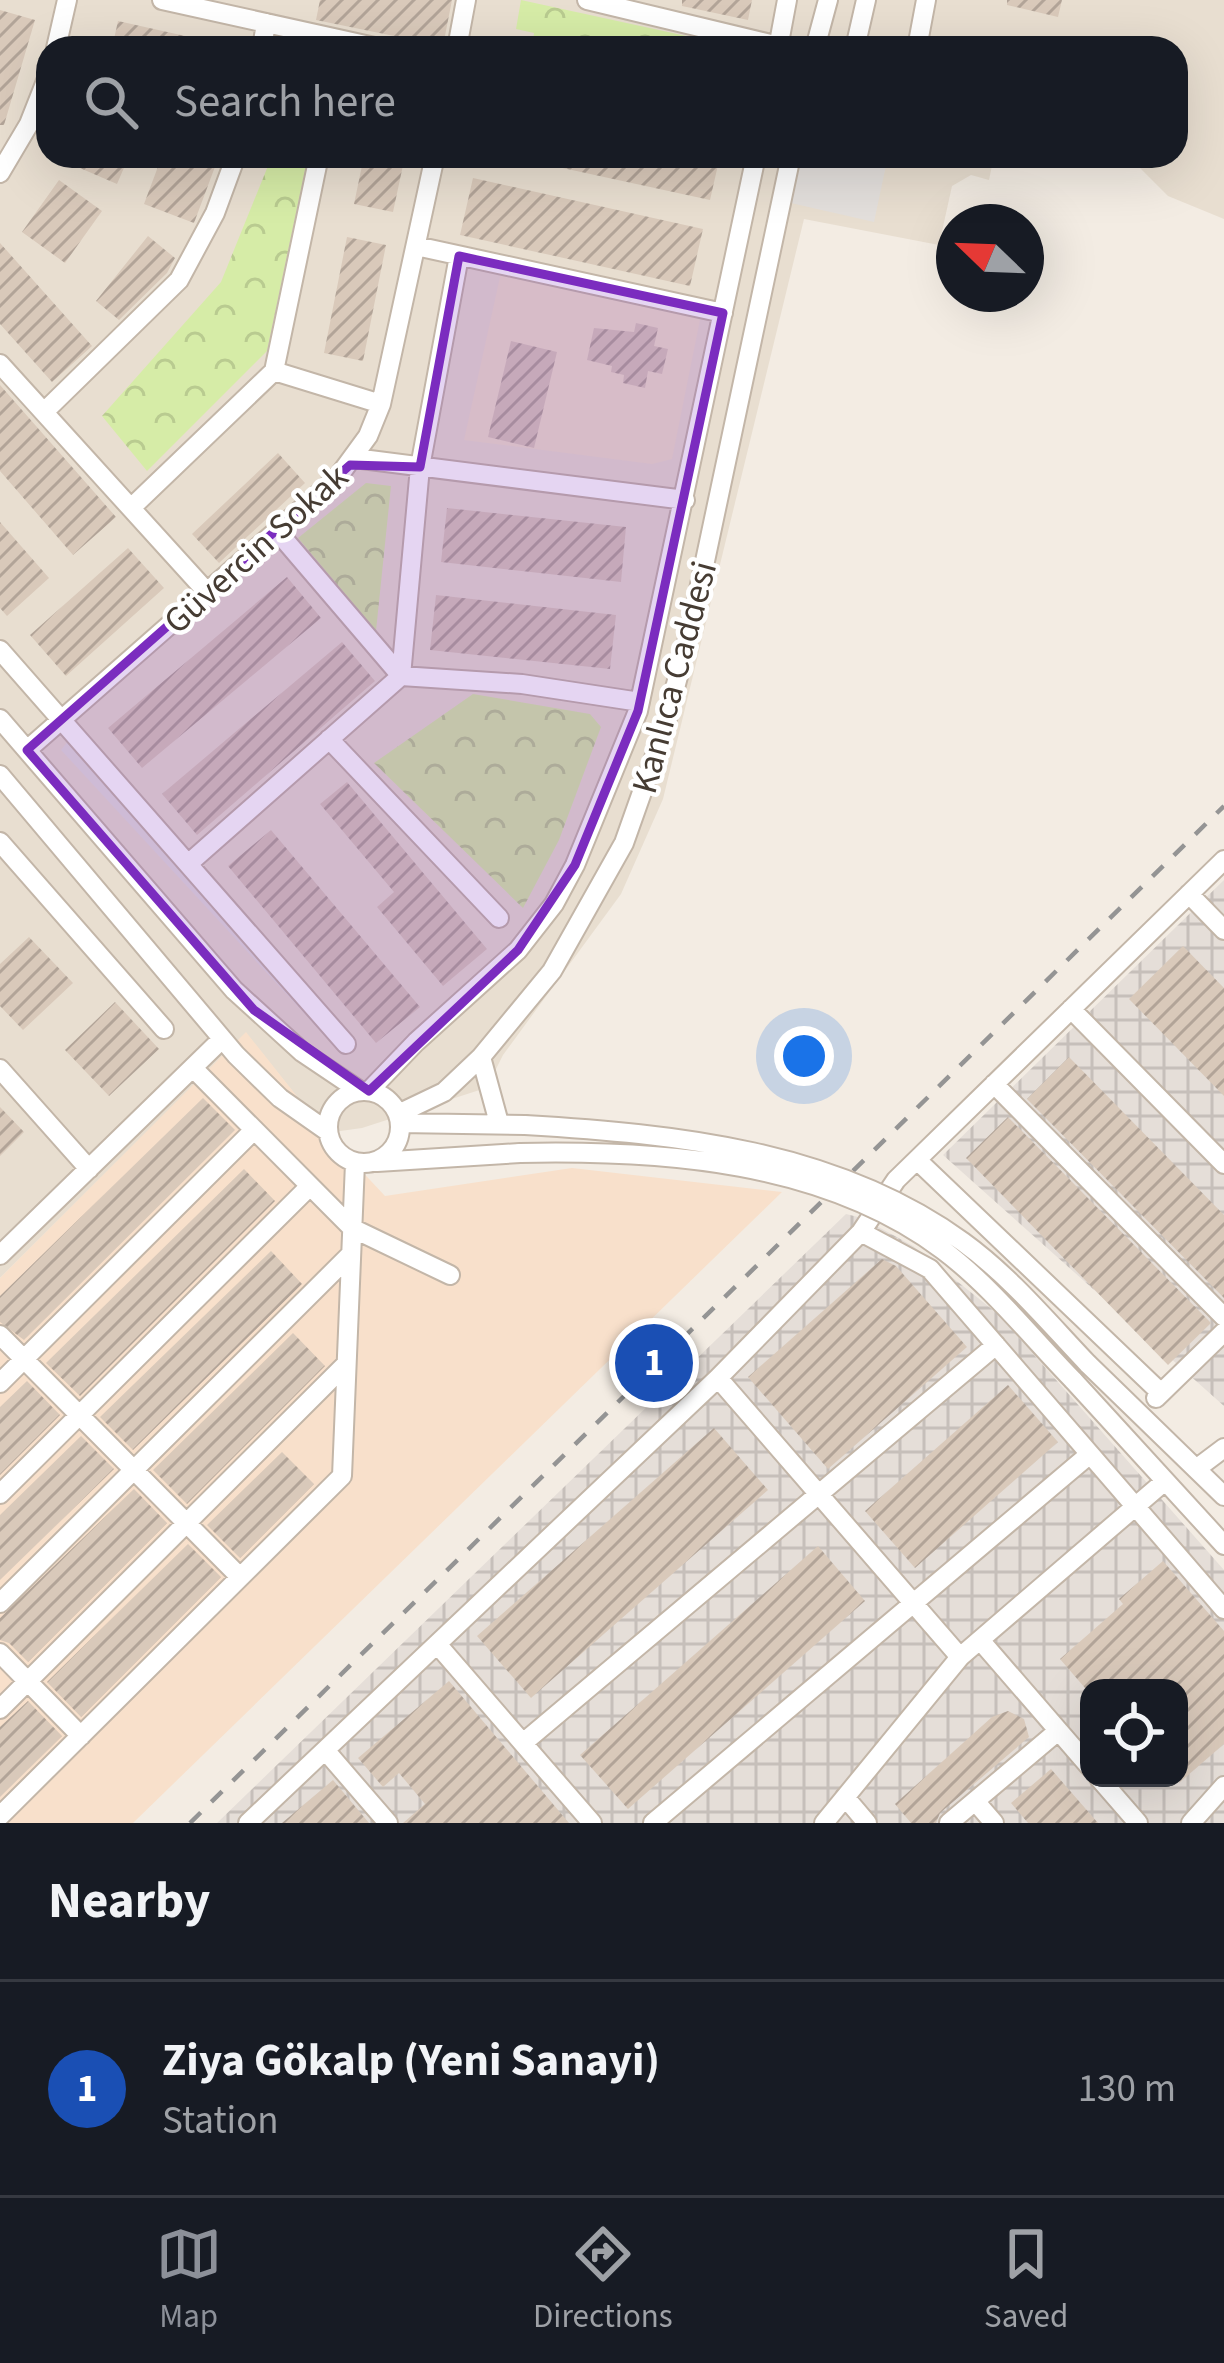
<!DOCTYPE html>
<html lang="en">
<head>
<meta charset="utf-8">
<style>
	:root { --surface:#171b24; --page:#20242c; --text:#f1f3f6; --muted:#9ea1a6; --line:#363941; --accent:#8c9099 }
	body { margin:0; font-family:"Source Sans 3",sans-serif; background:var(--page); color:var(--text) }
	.controls { position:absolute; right:36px; bottom:36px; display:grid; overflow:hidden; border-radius:24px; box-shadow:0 12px 48px #0002 }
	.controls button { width:108px; height:108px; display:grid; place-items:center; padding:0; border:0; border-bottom:3px solid var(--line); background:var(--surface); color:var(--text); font:60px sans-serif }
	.compass { position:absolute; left:936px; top:204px; width:108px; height:108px; border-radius:50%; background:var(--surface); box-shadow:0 12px 48px #0002; rotate:293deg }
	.you { position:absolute; left:804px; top:1056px; width:42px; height:42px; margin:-30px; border:9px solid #fff; border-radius:50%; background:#1a73e8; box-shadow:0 0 0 18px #1a73e833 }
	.badge { display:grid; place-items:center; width:78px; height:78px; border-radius:50%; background:var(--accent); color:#fff; font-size:39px; font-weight:700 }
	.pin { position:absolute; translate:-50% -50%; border:6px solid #fff; box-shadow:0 3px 12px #0006 }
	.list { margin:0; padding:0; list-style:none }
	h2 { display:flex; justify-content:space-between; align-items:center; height:156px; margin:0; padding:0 48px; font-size:51px }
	h2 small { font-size:39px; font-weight:400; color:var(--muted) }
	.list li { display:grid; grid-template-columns:78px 1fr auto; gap:36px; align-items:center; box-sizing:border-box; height:216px; padding:0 48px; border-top:3px solid var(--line) }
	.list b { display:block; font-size:45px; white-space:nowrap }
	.list p { margin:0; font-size:39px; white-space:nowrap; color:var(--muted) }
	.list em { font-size:39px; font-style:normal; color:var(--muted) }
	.icon { flex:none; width:66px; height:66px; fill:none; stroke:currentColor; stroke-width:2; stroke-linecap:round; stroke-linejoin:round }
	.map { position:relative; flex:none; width:1224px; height:1823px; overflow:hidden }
	.search { position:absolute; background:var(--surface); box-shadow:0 12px 48px #0002; left:36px; right:36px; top:36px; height:132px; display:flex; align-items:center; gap:30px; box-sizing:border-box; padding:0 42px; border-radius:36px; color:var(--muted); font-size:45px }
	.sheet { height:372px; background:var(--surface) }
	nav { display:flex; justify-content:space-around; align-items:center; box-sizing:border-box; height:168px; border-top:3px solid var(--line); background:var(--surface); font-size:33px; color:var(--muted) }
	nav a { display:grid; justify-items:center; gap:6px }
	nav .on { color:var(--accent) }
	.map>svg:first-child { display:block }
</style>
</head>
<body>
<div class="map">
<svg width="1224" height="1823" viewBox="0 0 1224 1823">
	<defs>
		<pattern id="industrial-grid" width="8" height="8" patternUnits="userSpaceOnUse" patternTransform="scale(3)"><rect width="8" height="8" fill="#e5ded8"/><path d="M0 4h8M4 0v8" fill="none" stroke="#c6bfba"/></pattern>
		<pattern id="forest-crowns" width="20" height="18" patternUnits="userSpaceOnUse" patternTransform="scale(3)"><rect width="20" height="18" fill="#d6eca7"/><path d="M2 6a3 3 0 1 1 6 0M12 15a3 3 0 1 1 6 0" fill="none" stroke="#b9cb90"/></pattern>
		<pattern id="building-hatch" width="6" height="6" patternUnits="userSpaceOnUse" patternTransform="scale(3)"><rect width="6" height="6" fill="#d9c9ba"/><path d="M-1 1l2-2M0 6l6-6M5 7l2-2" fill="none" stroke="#b2a498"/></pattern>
	</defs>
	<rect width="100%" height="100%" fill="#f3ece3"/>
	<path fill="#e8ded0" d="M 0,0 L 1224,0 L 1224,219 L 1168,196 L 1128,156 L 1176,156 L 1176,48 L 48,48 L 48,156 L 994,156 L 989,180 L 971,175 L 952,186 L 939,245 L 804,219 L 663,799 L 621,894 L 503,1055 L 496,1069 L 495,1085 L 362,1128 L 326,1133 L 246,1033 L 0,1278 Z"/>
	<path fill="#f8e0cb" d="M 246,1032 L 326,1133 L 385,1196 L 572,1168 L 782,1192 L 133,1823 L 0,1823 L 0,1278 Z"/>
	<path fill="url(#industrial-grid)" fill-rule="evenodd" d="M 1224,880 L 1224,1406 L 943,1155 Z
		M 846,1214 L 862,1218 L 913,1246 L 998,1314 L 1224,1570 L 1224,1823 L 217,1823 ZM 1089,1688 L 1179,1688 L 1179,1778 L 1089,1778 Z"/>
	<path fill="#eee0cb" d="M 502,268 L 702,310 L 672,459 L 652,464 L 464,440 Z"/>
	<path fill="url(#forest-crowns)" d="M 521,0 L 723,44 L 722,48 L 532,46 L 534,33 L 516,29 Z
		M 272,156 L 308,156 L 267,351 L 147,471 L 102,416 L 221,282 Z
		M 366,483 L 391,486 L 376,631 L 298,538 Z
		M 473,694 L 590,714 L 601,727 L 559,840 L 523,908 L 374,763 Z"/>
	<path fill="#e3dfdc" d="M 801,156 L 888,156 L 874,222 L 791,203 Z
		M 72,736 L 343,1036 L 328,1039 L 61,750 Z"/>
	<path fill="url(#building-hatch)" d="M 320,0 L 452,0 L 443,46 L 316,20 Z
		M 682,0 L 752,0 L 748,20 L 682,6 Z
		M 1007,0 L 1062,0 L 1058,17 L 1007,5 Z
		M 0,10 L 35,20 L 4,125 L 0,125 Z
		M 118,21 L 212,42 L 212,48 L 112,48 Z
		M 52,156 L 129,156 L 117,184 Z
		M 162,156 L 219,156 L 194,223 L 144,204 Z
		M 364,156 L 405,156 L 393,212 L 354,204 Z
		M 536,156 L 720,156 L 710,200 L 535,162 Z
		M 473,178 L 703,229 L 690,286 L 460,235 Z
		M 59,180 L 102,211 L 65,263 L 22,232 Z
		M 148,236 L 175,258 L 167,273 L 119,320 L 96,301 Z
		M 347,237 L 386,245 L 363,361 L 324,353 Z
		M 0,243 L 92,346 L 52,382 L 0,324 Z
		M 636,323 L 658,328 L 654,346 L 668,349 L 662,374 L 648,371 L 645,388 L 623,383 L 624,375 L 611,372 L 612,366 L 587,360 L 594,328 L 634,332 Z
		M 511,341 L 557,352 L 534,448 L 488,437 Z
		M 0,385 L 116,517 L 73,555 L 0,471 Z
		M 278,453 L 305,483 L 219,563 L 192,534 Z
		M 447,508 L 626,527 L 621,582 L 441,562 Z
		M 0,522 L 49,578 L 7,616 L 0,608 Z
		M 128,548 L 164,588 L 66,676 L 30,635 Z
		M 287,577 L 321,618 L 142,768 L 108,728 Z
		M 436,595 L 616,615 L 610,669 L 430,650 Z
		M 342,642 L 375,681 L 197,835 L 162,794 Z
		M 347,782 L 487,949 L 443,986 L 377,907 L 394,892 L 320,804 Z
		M 271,830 L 420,1007 L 376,1043 L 228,866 Z
		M 29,937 L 73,983 L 23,1030 L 0,1006 L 0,964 Z
		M 1183,946 L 1224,988 L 1224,1096 L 1129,999 Z
		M 115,1002 L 159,1049 L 109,1096 L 65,1050 Z
		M 1069,1057 L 1224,1215 L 1224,1298 L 1027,1099 Z
		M 203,1098 L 235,1130 L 24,1340 L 0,1322 L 0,1296 Z
		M 0,1107 L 24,1132 L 0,1156 Z
		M 1008,1117 L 1211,1323 L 1168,1365 L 966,1158 Z
		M 244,1169 L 275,1201 L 80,1396 L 46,1363 Z
		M 271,1251 L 302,1284 L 133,1450 L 100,1417 Z
		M 882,1259 L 896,1266 L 967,1347 L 828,1469 L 748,1377 Z
		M 293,1333 L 325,1366 L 187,1504 L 153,1470 Z
		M 27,1381 L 60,1415 L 0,1475 L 0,1407 Z
		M 1008,1385 L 1058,1442 L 915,1568 L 865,1511 Z
		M 714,1428 L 768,1490 L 531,1698 L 477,1636 Z
		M 81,1436 L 114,1469 L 0,1580 L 0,1515 Z
		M 282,1452 L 314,1484 L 240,1558 L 207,1525 Z
		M 134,1489 L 167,1523 L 28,1662 L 9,1643 L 0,1640 L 0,1618 Z
		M 188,1544 L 221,1577 L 81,1717 L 47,1682 Z
		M 818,1546 L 865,1601 L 628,1809 L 580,1755 Z
		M 1163,1561 L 1224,1631 L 1224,1744 L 1179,1783 L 1179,1688 L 1085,1688 L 1060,1659 L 1123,1604 L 1119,1599 Z
		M 449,1681 L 569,1823 L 403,1823 L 425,1804 L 399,1773 L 383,1787 L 358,1758 Z
		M 28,1701 L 62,1736 L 0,1797 L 0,1727 Z
		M 1008,1711 L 1024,1719 L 1029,1737 L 940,1813 L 936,1823 L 911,1823 L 895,1804 L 992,1717 Z
		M 1051,1769 L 1098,1823 L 1028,1823 L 1011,1803 Z
		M 333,1780 L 369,1823 L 282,1823 Z"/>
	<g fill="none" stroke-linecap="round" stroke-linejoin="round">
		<defs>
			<path id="minor" d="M 162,0 L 379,48
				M 587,0 L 779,46
				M 56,48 L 67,0
				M 262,48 L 266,23
				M 457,48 L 466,0
				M 778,48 L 787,0
				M 815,48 L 828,0
				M 855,48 L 866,0
				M 917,48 L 926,0
				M 0,173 L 29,124 L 48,76
				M 416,246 L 723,313
				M 0,364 L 207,592
				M 274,371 L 381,404
				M 44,412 L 179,280 L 215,213 L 236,156
				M 354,458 L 685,500
				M 131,508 L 274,371 L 319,156
				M 277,531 L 401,676 L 522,684 L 640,702
				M 0,650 L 346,1044
				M 0,719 L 234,990 L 302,1052 L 360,1091
				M 329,739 L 499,918
				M 27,750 L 338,477 L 368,436 L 381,404 L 435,156
				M 0,775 L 236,1055 L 280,1098 L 327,1131
				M 0,842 L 164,1029
				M 188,864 L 401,676 L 420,467 L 459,256
				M 1189,894 L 1224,930
				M 1071,1009 L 1224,1164
				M 481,1057 L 499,1123
				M 193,1068 L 352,1228 L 450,1275
				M 0,1069 L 89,1169
				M 994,1084 L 1224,1317
				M328 1127a36 36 0 1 1 72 0a36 36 0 1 1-72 0Z
				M 369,1091 L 416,1042 L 518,950 L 554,904 L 575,865 L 638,711 L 756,156
				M 398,1114 L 444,1092 L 481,1057 L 552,971 L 624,843 L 664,730 L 691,627 L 791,156
				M 400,1123 L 525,1125
				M 917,1160 L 1161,1393
				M 377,1162 L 520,1153
				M 861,1232 L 930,1269 L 1224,1609
				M 0,1255 L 222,1039
				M 0,1335 L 240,1577
				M 1088,1364 L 1224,1496
				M 718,1378 L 960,1657
				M 1073,1380 L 1224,1545
				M 0,1383 L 254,1130
				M 1156,1398 L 1224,1332
				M 1196,1469 L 1224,1448
				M 0,1494 L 310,1186
				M 0,1603 L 351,1254
				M 980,1640 L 1089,1766
				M 437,1644 L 592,1823
				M 0,1653 L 81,1736
				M 0,1709 L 346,1364
				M 523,1743 L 996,1345
				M 325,1750 L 388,1823
				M 1099,1778 L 1138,1823
				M 845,1797 L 867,1823
				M 975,1801 L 994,1823
				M 0,1816 L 342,1476 L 355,1163
				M 248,1823 L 718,1378 L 861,1232 L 896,1180 L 1224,860
				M 653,1823 L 1090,1454
				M 824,1823 L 960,1657 L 1165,1481
				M 949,1823 L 1058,1731
				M 1191,1823 L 1224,1786"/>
		</defs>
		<use href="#minor" stroke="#c3b6a8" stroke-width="22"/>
		<use href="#minor" stroke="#fff" stroke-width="18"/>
		<path stroke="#949494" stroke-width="4.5" stroke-dasharray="15 15" stroke-linecap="butt" d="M 190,1823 L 1224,806"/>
		<defs>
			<path id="minor-bridge" d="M 525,1125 C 677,1134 836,1150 963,1242 C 1010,1276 1048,1322 1088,1364
				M 520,1153 C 663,1150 824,1161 943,1250 C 991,1286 1031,1337 1073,1380"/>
		</defs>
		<use href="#minor-bridge" stroke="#c3b6a8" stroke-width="22" stroke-linecap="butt"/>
		<use href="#minor-bridge" stroke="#fff" stroke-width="18"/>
	</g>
	<path fill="#7b2cbf" fill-opacity="0.2" stroke="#7b2cbf" stroke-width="9" stroke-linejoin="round" d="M 459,256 L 723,313 L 638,711 L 575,865 L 518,950 L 369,1091 L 254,1010 L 27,750 L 350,465 L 420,467 Z"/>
	<g text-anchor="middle" stroke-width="9" stroke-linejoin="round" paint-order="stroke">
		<g font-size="36" fill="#463c33" stroke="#fff">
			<text transform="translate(255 548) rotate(-42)" y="13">Güvercin Sokak</text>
			<text transform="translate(673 677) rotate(-75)" y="13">Kanlıca Caddesi</text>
		</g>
	</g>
</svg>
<div class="controls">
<button><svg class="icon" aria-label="locate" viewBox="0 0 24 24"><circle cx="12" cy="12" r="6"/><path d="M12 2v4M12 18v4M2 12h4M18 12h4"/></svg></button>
</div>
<svg class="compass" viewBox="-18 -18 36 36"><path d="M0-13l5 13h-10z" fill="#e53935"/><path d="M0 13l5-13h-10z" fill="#9ea1a6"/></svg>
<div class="you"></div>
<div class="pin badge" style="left:654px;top:1363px;background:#1a4fb4">1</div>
<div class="search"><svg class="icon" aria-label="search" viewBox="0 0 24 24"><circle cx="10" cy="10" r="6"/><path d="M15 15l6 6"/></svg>Search here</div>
</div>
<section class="sheet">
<h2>Nearby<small></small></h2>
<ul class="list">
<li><span class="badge" style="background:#1a4fb4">1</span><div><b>Ziya Gökalp (Yeni Sanayi)</b><p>Station</p></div><em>130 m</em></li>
</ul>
</section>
<nav>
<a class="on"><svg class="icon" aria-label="map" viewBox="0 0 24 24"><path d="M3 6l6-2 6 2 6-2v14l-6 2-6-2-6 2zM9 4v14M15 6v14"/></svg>Map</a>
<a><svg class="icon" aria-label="directions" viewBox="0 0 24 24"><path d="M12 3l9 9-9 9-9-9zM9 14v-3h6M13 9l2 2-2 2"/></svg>Directions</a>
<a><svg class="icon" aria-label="saved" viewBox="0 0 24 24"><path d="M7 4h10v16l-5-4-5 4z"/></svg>Saved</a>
</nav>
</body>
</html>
